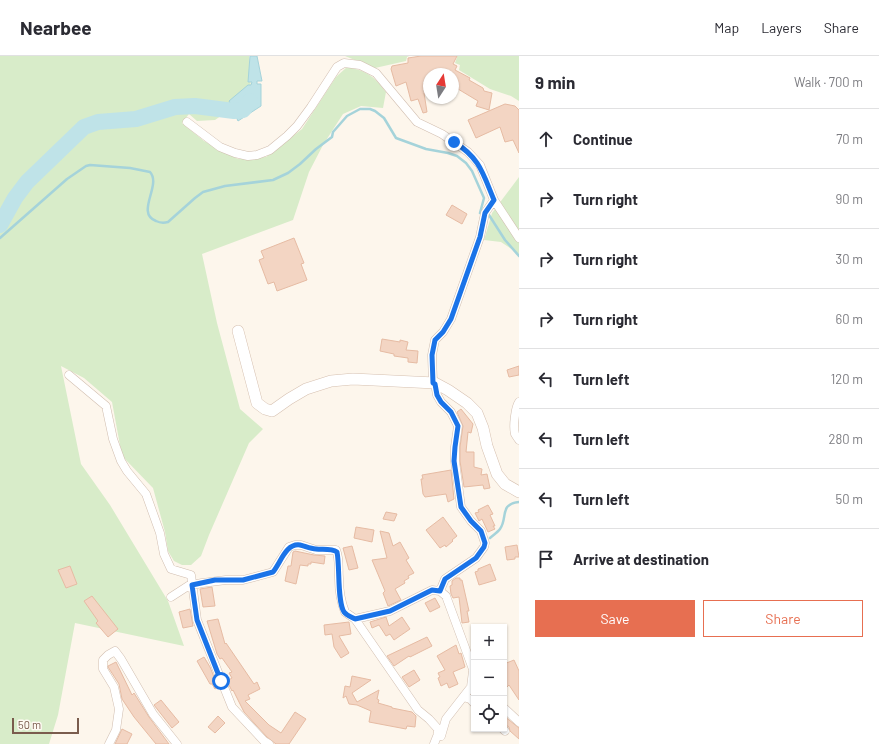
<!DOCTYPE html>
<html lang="en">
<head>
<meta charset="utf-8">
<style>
	:root { --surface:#fff; --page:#f2f2f3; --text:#2b2b33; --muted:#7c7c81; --line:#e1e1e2; --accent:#e76f51 }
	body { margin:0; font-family:Barlow,sans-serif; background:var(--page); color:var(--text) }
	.controls { position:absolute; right:12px; bottom:12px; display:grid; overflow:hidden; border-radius:0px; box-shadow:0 1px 3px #0004 }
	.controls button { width:36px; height:36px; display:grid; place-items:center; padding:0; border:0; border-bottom:1px solid var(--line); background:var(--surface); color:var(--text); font:20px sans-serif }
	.compass { position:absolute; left:423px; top:12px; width:36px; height:36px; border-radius:50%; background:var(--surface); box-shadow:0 1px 3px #0004; rotate:12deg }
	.scale { position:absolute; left:12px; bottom:10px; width:67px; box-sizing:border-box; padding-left:4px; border:2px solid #7a5c4d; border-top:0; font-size:11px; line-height:14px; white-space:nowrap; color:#7a5c4d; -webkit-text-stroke:3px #fffaf3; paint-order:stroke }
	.stop { position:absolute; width:12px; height:12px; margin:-9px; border:3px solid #1a73e8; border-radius:50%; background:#fff }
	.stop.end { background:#1a73e8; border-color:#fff; box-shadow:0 1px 4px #0008 }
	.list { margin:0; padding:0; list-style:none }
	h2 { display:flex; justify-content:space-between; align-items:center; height:52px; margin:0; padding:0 16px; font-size:17px }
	h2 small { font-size:13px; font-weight:400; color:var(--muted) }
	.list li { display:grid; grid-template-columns:26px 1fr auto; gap:12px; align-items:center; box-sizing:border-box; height:60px; padding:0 16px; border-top:1px solid var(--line) }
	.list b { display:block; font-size:15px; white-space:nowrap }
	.list em { font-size:13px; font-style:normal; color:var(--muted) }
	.actions { display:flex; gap:8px; padding:12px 16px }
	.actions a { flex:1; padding:9px 0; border:1px solid var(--accent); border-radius:0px; text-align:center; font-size:14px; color:var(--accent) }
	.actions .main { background:var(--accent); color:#fff }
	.icon { flex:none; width:22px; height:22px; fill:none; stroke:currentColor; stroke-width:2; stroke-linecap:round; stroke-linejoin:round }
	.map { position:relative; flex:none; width:519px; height:688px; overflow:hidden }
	header { display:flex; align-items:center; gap:24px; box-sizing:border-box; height:56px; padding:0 20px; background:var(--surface); border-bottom:1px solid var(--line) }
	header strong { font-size:19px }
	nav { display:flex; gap:22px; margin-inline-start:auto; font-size:14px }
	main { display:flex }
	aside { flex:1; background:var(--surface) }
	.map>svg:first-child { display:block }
</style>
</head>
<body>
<header>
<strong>Nearbee</strong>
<nav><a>Map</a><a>Layers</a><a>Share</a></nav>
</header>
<main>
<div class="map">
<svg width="519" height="688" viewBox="0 0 519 688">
	<rect width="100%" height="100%" fill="#fdf6ec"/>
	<path fill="#d8ecc9" d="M 0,0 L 249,0 L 251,36 L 238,48 L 215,64 L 197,65 L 189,58 L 182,67 L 204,85 L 238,103 L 266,101 L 302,73 L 336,21 L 347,11 C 367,15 374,20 386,36 L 383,52 L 361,50 L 343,58 L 323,89 L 309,116 L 293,164 L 202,198 L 217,267 L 240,353 L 263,373 L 249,387 L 209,479 L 201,500 L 191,509 L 182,509 L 174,505 L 168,495 L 165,476 L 153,432 L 122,400 L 112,346 L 84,322 L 61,310 L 81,408 L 110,449 L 168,545 L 184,590 L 75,567 L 58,659 L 49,688 L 0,688 Z
		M 345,0 L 409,0 L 407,1 L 406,5 L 375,12 Z
		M 455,0 L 519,0 L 519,45 L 511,40 L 490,33 L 459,14 L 460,9 L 455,7 L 457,1 Z
		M 519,121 L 519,198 L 501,186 L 484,184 L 492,157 Z"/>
	<path fill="#bfe3e8" stroke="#a5d3da" d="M 250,0 L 257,0 L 262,25 L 257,25 L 257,28 L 261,28 L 261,50 L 238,65 L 229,45 L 248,29 L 251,29 L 252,26 L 248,26 Z"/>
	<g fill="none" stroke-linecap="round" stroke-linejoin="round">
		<path stroke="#a5d3da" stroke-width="2.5" d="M 0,182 L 67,123 L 86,110 L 90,109 L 130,112 L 150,116 C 162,129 135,157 156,165 C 160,167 164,167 168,166 L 195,142 L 203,136 L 225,130 L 273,124 L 288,117 L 300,108 L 316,93 L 332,81 L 333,76 L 347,60 L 360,53 L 370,53 L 375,55 L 384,62 L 396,82 L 426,93 L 448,97 L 457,100 L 466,107 L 472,115 L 484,142 L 480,157 L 489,159 L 505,184 L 519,200
			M 490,482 C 493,479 498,476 500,473 C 508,462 499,448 519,446"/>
		<path stroke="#bfe3e8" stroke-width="16" d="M 0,169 L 15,142 L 27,126 L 84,71 L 98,66 L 136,63 L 175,51 L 195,50 L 234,55 L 243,54 L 250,45"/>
	</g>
	<path fill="#f3d5c3" stroke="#e6bba3" d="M 421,0 L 457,0 L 453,8 L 457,10 L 455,14 L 470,22 L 469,24 L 483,32 L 484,35 L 492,37 L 489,54 L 476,50 L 478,45 L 453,30 L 453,18 L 429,18 L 429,20 L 428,20 L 429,37 L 424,37 L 427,56 L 423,57 L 418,43 L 411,45 L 406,26 L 396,30 L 391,13 L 392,10 L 408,7 L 408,2 Z
		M 505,48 L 515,50 L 519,54 L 519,97 L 513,84 L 505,86 L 500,71 L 476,82 L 468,64 Z
		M 452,149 L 467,158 L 462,168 L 446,159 Z
		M 294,182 L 304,207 L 301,208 L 307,224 L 277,235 L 274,226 L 268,228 L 259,204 L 264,202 L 261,195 Z
		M 382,283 L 400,286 L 400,284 L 408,286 L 406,294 L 418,295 L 417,307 L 408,306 L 408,302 L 394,300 L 394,298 L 380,295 Z
		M 519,310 L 519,319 L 509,321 L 507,314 Z
		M 461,353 L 473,368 L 471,377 L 468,376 L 466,396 L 474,396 L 474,411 L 482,413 L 481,419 L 487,418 L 490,432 L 484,433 L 483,429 L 464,431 L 460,405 L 460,391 L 463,370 L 457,356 Z
		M 451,414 L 454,443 L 448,446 L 446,438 L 425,441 L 423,438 L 421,423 L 423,423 L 422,419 Z
		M 488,449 L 493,458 L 490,459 L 495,470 L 493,470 L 495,473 L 488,476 L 482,463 L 479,465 L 475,457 L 479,456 L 478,454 Z
		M 386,456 L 397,458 L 394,465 L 383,463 Z
		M 443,461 L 457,480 L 452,484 L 453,485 L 446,491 L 445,489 L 440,492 L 426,474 Z
		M 356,471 L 374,474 L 372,486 L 354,482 Z
		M 380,475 L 389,477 L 393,490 L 400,486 L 409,502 L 406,504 L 414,517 L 408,520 L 409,522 L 404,525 L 405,527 L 395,533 L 401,544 L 388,550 L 383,537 L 385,535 L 372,504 L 387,502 Z
		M 517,489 L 519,501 L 515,501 L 515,503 L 507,504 L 505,491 Z
		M 352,490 L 358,512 L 349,514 L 343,492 Z
		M 295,495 L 314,499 L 325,500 L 324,508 L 311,506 L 311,508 L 308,508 L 308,510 L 300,509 L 296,528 L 285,525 L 288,510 L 291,510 L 293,496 Z
		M 490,508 L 496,524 L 479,529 L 475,516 L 478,515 L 478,513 Z
		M 70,510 L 77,528 L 66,532 L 58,514 Z
		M 456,522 L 460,522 L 460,524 L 462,524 L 469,555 L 467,555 L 469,566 L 462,567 L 459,541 L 453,542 L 451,538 L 450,530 L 452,529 L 452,525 Z
		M 212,531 L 215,550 L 203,551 L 200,533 Z
		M 92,540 L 118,573 L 108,581 L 96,567 L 98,565 L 84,545 Z
		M 435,542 L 440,551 L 430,556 L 425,547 Z
		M 190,553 L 193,570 L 183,572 L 179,556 Z
		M 386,561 L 389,570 L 402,561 L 410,573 L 394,584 L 390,578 L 386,580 L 379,569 L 372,572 L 370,566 Z
		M 218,563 L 225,588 L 226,587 L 254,628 L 257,626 L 260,633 L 248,639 L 250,643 L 245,645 L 269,669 L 281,677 L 295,656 L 306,663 L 289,688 L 276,688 L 267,681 L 244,656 L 233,634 L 232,635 L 227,625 L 232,622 L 229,617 L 232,616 L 222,602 L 220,603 L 217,598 L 207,565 Z
		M 349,566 L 351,578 L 339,580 L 349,597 L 341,602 L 334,591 L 332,578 L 325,579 L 324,569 Z
		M 427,581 L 432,590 L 410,601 L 409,600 L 394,610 L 387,600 Z
		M 456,589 L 459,598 L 461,597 L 465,611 L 453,616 L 458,628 L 449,632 L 447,627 L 441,630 L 438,622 L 440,621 L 438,617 L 445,614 L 437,600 Z
		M 204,601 L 210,611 L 218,631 L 215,633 L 212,628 L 210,628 L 197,605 Z
		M 514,604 L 519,615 L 519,644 L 509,629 L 504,634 L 504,608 Z
		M 116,606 L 132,639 L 134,637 L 149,661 L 169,688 L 156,688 L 134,661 L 122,643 L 119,628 L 108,611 L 108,610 Z
		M 414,614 L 420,624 L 409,631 L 402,621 Z
		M 352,620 L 371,624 L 352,637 L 357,646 L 379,634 L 377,643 L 379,644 L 378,647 L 392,651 L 392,652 L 412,656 L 416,660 L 415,671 L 407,670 L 406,673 L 369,666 L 371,655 L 357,649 L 349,648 L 346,640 L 343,642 L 345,630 L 350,631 Z
		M 161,644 L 179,666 L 172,672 L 154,649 Z
		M 218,660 L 225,667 L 215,677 L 208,671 Z
		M 504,660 L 519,672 L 519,683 L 510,675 L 509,671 L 504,668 Z
		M 122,673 L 132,678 L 127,688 L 115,688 Z"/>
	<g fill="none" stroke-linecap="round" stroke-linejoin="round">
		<defs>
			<path id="street" d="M 187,66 L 220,91 L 235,97 L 248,100 L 257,99 L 270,94 L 287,80 L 297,70 L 311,51 L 337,11 L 344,7 L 360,9 L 376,17 L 417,66 L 442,78 L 468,96 L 480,109 L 494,144 L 519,182
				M 69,319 L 106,350 L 113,383 L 121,405 L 127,415 L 146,438 L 160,477 L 164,498 L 171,513 L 191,519 L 197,564 L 232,651 L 264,685 L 269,688
				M 433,327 L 432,299 L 435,284 L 443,276 L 451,263 L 480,181 L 485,157 L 494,144
				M 435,327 L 437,339 L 441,346 L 451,356 L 458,370 L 455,391 L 455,405 L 461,451 L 471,465 L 481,475 L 485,487 L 484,491 L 476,502 L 445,523 L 440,535
				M 519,346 C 515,352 513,371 515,378 C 516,380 518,382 519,384
				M 171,541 L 188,530 L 202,527 L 226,524 L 243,524 L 273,516 L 289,491 L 295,489 L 301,489 L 316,494 L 336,494 C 340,503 338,513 339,522 C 339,533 341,546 345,556 L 355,563 L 418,654 L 429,663 L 438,673 L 438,678 L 434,688
				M 355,563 L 390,555 L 432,534 L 440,535 L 446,540 L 474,616
				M 464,641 L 470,643 L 474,647
				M 504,652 L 519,666
				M 503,673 L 505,675
				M 441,680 L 446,663 L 471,631 L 473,615
				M 109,688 L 116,674 L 119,653 L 114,631 L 103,613 L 103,604 L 108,599 L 115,595 L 121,603 L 153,658 L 177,688"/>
			<path id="secondary" d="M 238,275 L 257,347 L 265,353 L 272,355 L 289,343 L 306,333 L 331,325 L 353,323 L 435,327 L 448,334 L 467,347 L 477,357 L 483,372 L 487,390 L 497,418 L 505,428 L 519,436"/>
		</defs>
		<use href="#street" stroke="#d1beb0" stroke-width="9"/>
		<use href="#secondary" stroke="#d6c0b0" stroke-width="12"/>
		<use href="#street" stroke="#fff" stroke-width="8"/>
		<use href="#secondary" stroke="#fff" stroke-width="11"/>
	</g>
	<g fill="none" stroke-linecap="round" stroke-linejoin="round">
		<path stroke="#1a73e8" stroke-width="5" d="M 221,625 L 197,564 L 192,529 L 215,524 L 243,524 L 273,516 C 281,506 286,487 300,489 C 305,490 310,493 316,493 C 322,494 331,492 337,496 C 340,510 337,545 344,556 C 347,560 352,561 355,563 L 390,555 L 432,534 L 440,535 L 445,523 L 476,502 L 484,491 L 485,487 L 481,475 L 471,465 L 461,451 L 454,405 L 455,391 L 458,370 L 451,356 L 441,346 L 437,339 L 435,328 L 433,327 L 432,299 L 435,284 L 443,276 L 451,263 L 480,181 L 485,157 L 494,144 C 483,118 480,102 454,86"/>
	</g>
</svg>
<div class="controls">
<button>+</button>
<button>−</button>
<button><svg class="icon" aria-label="locate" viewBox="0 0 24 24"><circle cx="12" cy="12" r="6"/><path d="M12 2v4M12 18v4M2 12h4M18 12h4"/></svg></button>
</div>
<svg class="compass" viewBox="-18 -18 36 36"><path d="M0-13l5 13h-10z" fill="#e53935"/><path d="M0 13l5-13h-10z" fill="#7c7c81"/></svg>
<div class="scale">50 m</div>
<div class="stop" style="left:221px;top:625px"></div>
<div class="stop end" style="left:454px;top:86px"></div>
</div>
<aside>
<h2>9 min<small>Walk · 700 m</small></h2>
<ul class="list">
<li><svg class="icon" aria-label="ahead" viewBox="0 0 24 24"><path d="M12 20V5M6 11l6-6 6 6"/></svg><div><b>Continue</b></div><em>70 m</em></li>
<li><svg class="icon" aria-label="right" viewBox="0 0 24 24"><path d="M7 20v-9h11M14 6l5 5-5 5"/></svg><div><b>Turn right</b></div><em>90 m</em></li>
<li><svg class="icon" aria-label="right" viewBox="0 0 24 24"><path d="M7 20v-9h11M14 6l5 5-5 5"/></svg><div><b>Turn right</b></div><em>30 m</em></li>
<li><svg class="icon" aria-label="right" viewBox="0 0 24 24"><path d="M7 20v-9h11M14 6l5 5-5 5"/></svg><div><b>Turn right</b></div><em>60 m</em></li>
<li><svg class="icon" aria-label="left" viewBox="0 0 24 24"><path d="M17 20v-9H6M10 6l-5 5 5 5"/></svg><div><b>Turn left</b></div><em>120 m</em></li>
<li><svg class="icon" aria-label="left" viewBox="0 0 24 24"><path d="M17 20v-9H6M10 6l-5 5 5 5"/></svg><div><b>Turn left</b></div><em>280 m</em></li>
<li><svg class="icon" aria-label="left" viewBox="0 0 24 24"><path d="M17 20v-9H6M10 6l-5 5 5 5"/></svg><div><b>Turn left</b></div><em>50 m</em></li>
<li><svg class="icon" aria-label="arrive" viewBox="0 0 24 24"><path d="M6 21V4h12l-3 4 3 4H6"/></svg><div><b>Arrive at destination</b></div></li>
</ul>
<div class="actions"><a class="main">Save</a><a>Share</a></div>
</aside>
</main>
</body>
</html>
